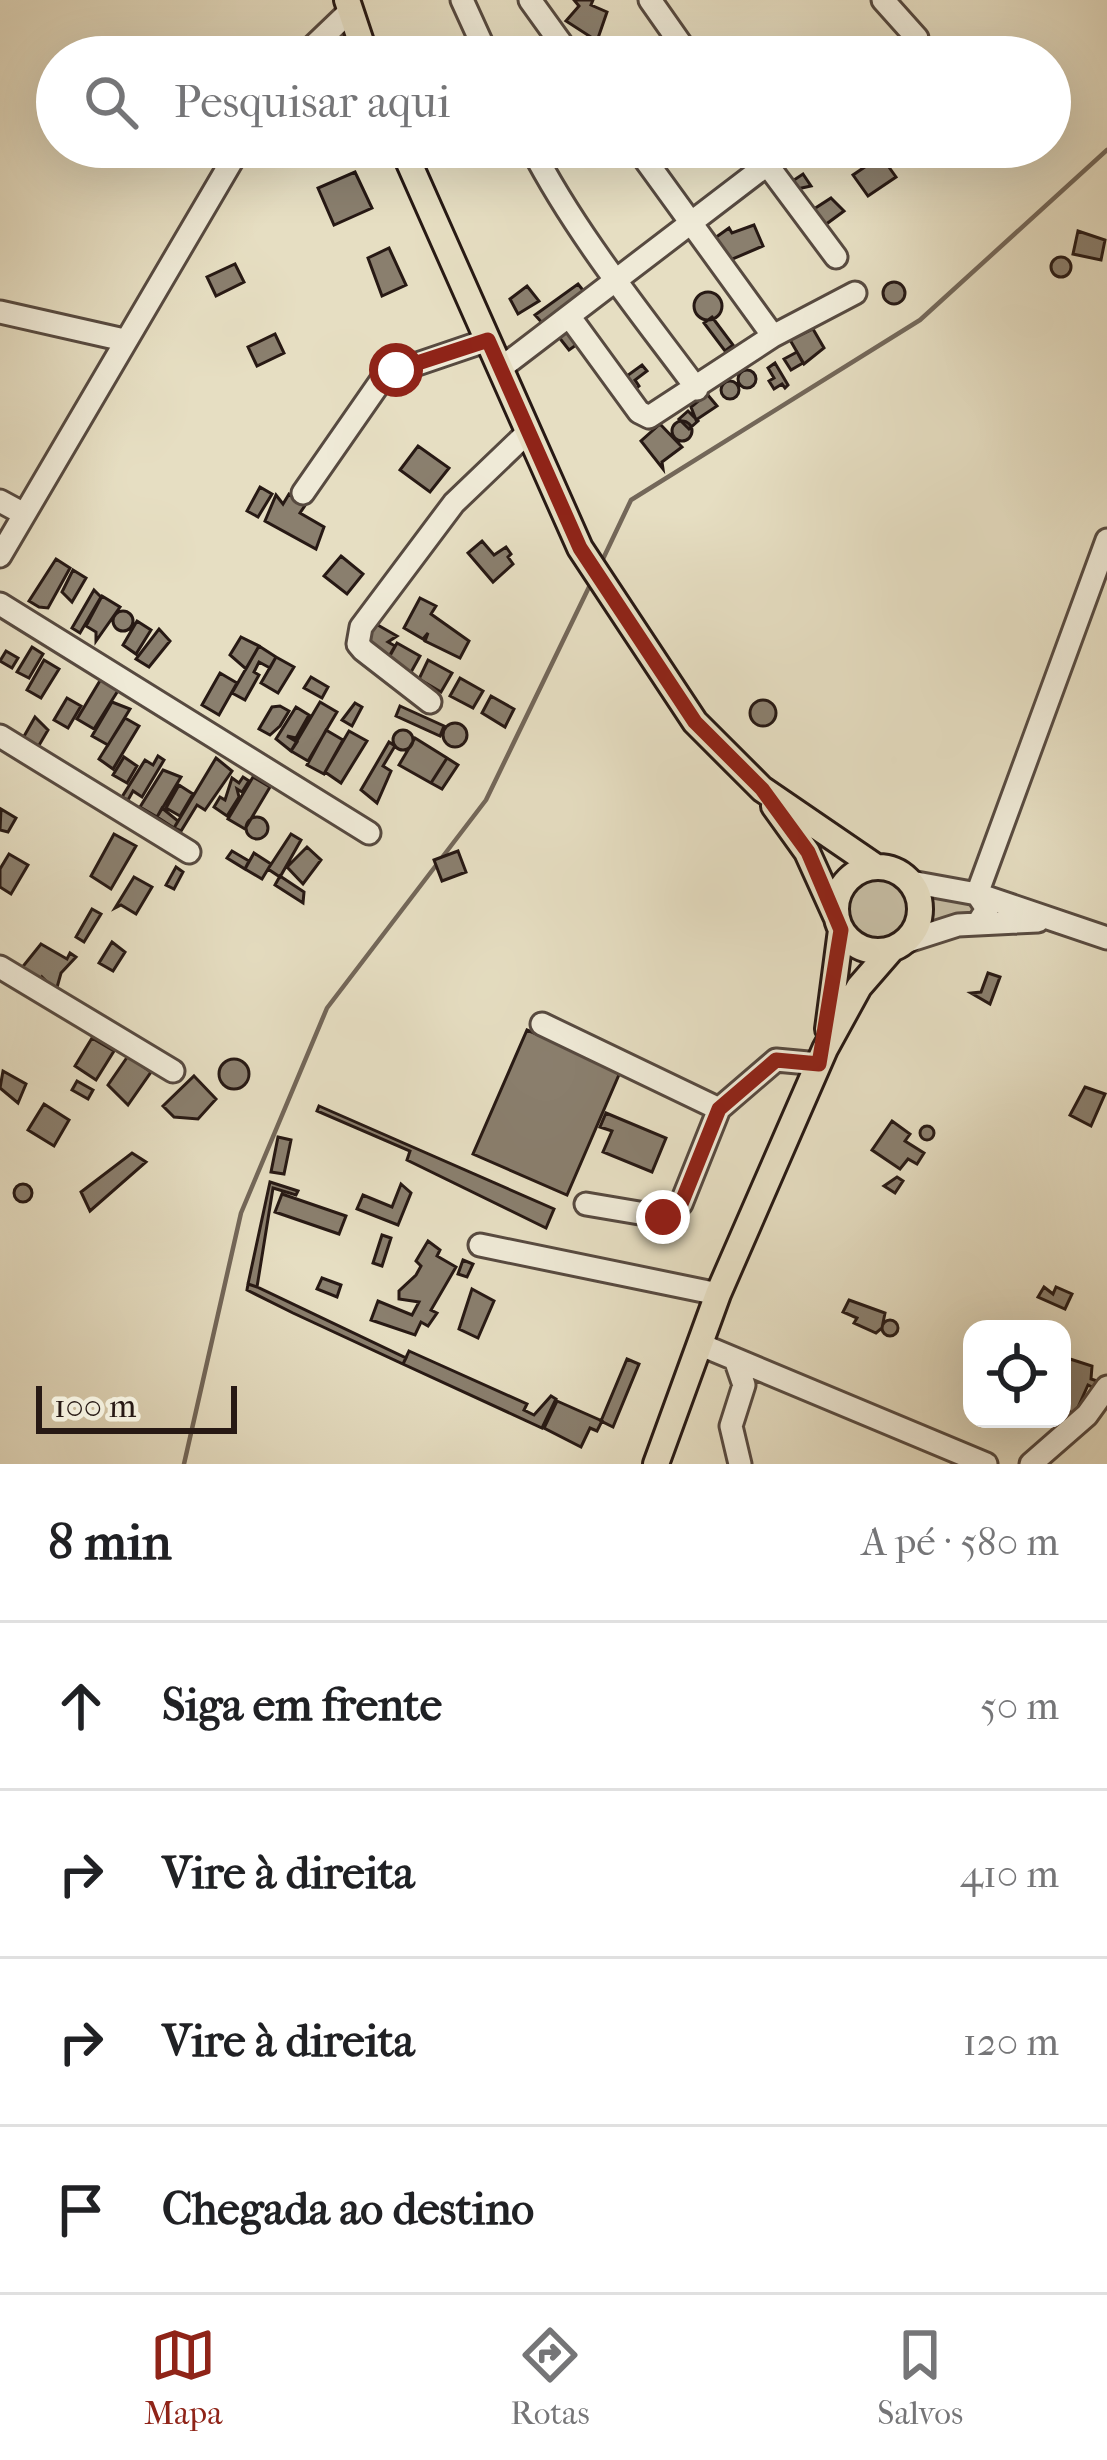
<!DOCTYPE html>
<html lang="pt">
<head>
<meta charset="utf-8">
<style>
	:root { --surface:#fff; --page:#f2f2f2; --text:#202124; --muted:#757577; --line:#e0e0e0; --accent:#8f2418 }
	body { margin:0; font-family:"IM FELL French Canon",serif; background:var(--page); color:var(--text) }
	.controls { position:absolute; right:36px; bottom:36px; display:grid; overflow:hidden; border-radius:24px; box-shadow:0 12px 48px #0002 }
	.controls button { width:108px; height:108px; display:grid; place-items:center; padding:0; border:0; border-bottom:3px solid var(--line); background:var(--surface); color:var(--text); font:60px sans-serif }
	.scale { position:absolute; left:36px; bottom:30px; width:201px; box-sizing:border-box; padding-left:12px; border:6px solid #271914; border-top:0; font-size:33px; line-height:42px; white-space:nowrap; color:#271914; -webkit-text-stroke:9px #efead7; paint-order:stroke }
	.stop { position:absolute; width:36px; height:36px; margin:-27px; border:9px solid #8f2418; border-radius:50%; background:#fff }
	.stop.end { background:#8f2418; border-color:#fff; box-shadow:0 3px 12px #0008 }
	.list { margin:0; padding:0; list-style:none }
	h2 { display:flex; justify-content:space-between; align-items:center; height:156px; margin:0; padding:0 48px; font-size:51px }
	h2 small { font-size:39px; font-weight:400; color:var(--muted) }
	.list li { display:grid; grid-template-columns:78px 1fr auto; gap:36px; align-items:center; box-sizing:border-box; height:168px; padding:0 48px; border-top:3px solid var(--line) }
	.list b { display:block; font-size:45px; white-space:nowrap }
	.list em { font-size:39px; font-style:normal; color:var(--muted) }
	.icon { flex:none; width:66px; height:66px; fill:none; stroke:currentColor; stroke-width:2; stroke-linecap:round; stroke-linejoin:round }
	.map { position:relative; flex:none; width:1107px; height:1464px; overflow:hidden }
	.search { position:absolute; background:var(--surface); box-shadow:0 12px 48px #0002; left:36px; right:36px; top:36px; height:132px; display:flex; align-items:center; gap:30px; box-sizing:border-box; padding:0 42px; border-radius:66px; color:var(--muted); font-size:45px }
	.sheet { height:828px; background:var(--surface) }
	nav { display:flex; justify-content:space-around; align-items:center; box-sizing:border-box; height:168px; border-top:3px solid var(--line); background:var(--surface); font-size:33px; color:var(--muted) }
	nav a { display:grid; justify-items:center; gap:6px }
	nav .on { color:var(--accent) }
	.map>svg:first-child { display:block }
</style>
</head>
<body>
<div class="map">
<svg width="1107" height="1464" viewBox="0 0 1107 1464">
	<rect width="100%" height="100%" fill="#e6dec2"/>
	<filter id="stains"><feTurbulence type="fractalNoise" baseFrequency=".00167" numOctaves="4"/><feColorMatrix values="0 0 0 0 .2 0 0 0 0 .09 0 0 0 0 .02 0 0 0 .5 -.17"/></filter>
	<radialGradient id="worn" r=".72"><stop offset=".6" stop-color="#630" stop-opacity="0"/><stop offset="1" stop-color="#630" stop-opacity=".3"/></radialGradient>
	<path fill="#c6bda4" stroke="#766b5c" stroke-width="3" d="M844 909a35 35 0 1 1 70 0a35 35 0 1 1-70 0Z
		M 930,893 L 983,908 L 982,911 L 930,922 Z"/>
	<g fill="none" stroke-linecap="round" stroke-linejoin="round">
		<path stroke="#736759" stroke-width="4.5" d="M 602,561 L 631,500 L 920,320 L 1107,150
			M 184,1464 L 241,1213 L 327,1008 L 486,800 L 590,585"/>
	</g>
	<path fill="#8a7f6e" stroke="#271914" stroke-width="3" d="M 574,0 L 593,0 L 591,5 L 607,12 L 597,41 L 566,21 L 579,6 Z
		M 456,40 L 459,56 L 436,57 L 433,47 Z
		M 832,147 L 861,147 L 864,151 L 844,164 Z
		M 881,156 L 896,177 L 868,196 L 853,175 Z
		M 355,172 L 372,208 L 334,225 L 318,188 Z
		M 803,174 L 811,186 L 797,189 L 791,182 Z
		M 831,198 L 844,211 L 825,225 L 814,209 Z
		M 754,225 L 763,246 L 728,261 L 712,240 L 729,228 L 732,233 Z
		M 1078,231 L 1105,240 L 1101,260 L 1073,254 Z
		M 389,248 L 406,285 L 382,296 L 368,258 Z
		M1051 267a10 10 0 1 1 20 0a10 10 0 1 1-20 0Z
		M 235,264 L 244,282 L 216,296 L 207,277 Z
		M883 293a11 11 0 1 1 22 0a11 11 0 1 1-22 0Z
		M 578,284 L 586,294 L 545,326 L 535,315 Z
		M 527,286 L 539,301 L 518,314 L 510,299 Z
		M694 306a14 14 0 1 1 28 0a14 14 0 1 1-28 0Z
		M 712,317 L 733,345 L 725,351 L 704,323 Z
		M 568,329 L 579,343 L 569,350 L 558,336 Z
		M 813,329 L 824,348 L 804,364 L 790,340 Z
		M 275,334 L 284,353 L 257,366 L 248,347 Z
		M 797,352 L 803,363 L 791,370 L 784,359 Z
		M 775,363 L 788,385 L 785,388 L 782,384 L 774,389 L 769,381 L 774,378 L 768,368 Z
		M 642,365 L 647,371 L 635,380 L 639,386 L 633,391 L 624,378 Z
		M738 379a9 9 0 1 1 18 0a9 9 0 1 1-18 0Z
		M721 390a9 9 0 1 1 18 0a9 9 0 1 1-18 0Z
		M 707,394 L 717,406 L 696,420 L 691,407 Z
		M 688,411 L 698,421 L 689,429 L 679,419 Z
		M672 431a10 10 0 1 1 20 0a10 10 0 1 1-20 0Z
		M 660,424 L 682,447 L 662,462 L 663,469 L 641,441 Z
		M 418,446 L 449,468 L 430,492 L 400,470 Z
		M 260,487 L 272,494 L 258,517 L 247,511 Z
		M 289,494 L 306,504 L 300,513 L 324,527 L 316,549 L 265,521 L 276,495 L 283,504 Z
		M 482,541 L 494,555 L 506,547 L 511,554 L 508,557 L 513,564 L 493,582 L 468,553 Z
		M 341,556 L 363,574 L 347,594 L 324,576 Z
		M 56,559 L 70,568 L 48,608 L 39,607 L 29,601 Z
		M 73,570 L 86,578 L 72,602 L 62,592 Z
		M 94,590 L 101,597 L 80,633 L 72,628 Z
		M 102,596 L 120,607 L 96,641 L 96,632 L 86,626 Z
		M 420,598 L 436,606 L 431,614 L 469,641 L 460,658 L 425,641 L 428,633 L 423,639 L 404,628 Z
		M113 621a10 10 0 1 1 20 0a10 10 0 1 1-20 0Z
		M 137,621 L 151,630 L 136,654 L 123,645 Z
		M 376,624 L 397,636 L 388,642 L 395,646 L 387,660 L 363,647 Z
		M 159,629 L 170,641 L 149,667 L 136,659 Z
		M 241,637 L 259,646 L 246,669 L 230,655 Z
		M 397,643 L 420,656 L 410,674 L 387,661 Z
		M 259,646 L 276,657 L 270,668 L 259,662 L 254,672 L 259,675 L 245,700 L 232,693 Z
		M 32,647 L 43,654 L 29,678 L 17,672 Z
		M 6,651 L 18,658 L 12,668 L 0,661 Z
		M 276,657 L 294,667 L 278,693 L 261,683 Z
		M 44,660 L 59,669 L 41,698 L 27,690 Z
		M 428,660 L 452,673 L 441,692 L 419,679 Z
		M 220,673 L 237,683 L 219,715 L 202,705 Z
		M 311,677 L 328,687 L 322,698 L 304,688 Z
		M 460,678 L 483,691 L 473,708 L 450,696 Z
		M 101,679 L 119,689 L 94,729 L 77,719 Z
		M 491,696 L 514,709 L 505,727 L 482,713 Z
		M 67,698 L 81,706 L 68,728 L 54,720 Z
		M750 713a13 13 0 1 1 26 0a13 13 0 1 1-26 0Z
		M 112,702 L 130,709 L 108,745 L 92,736 Z
		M 320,702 L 337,712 L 308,761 L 291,751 Z
		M 355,703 L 362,707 L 352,726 L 342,720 Z
		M 280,706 L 289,711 L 280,726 L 270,735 L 259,729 L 272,707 Z
		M 400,706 L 444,726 L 440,736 L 396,716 Z
		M 296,707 L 309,715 L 296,738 L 287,736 L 297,742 L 291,751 L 276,739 Z
		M 35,717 L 48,730 L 38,747 L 23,738 Z
		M 125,718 L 139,726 L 113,769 L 99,759 Z
		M443 735a12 12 0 1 1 24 0a12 12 0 1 1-24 0Z
		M 326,730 L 343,740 L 324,774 L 307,765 Z
		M393 740a10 10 0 1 1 20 0a10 10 0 1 1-20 0Z
		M 349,731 L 367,741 L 341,783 L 325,772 Z
		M 415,738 L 447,758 L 431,783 L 399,765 Z
		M 389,742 L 395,746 L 383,766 L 391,771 L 377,803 L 361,790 Z
		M 158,756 L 164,760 L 142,797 L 133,791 L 128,800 L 122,797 L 145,760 L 153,765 Z
		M 124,757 L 137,766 L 127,783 L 113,775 Z
		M 216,758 L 232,771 L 205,810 L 197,805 L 181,831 L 174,828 Z
		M 447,758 L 458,765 L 442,789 L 431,783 Z
		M 163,770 L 181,777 L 157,817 L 140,807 Z
		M 243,777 L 249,781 L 242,792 L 237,789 L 239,797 L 227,816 L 214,807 L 220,797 L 225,800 L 232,778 L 239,783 Z
		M 253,777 L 270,787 L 245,829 L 228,819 Z
		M 179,785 L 193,794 L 180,816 L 166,808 Z
		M 162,808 L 178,821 L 174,828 L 157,817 Z
		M 1,809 L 16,818 L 8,832 L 0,830 Z
		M246 828a11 11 0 1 1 22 0a11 11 0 1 1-22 0Z
		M 114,834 L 136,846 L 111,889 L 91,876 Z
		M 291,834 L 301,840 L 280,877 L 268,869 Z
		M 307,847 L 321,860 L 303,884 L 287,867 Z
		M 232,851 L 249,861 L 245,869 L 227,858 Z
		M 458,851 L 466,872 L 442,881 L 434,860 Z
		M 254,853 L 271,864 L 262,879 L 245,869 Z
		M 9,854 L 28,865 L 11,894 L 0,887 L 0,869 Z
		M 176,867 L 183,872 L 174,889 L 166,885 Z
		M 280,876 L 304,892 L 303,903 L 275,885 Z
		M 134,877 L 152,887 L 136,914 L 121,905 L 115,908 Z
		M 92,909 L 101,914 L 84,942 L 76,937 Z
		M 112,942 L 125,952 L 113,971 L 99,963 Z
		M 41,944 L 67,959 L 70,953 L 76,957 L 61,973 L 56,991 L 42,977 L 40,981 L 20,970 Z
		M 988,973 L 1000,977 L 990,1004 L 971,993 L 981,992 Z
		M 527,1030 L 621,1070 L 567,1195 L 473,1154 Z
		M 92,1038 L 114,1051 L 96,1080 L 75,1066 Z
		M 128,1056 L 151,1072 L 128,1105 L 108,1085 Z
		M219 1074a15 15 0 1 1 30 0a15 15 0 1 1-30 0Z
		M 3,1071 L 26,1084 L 18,1103 L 0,1088 Z
		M 194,1076 L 216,1099 L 198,1119 L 174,1117 L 163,1106 Z
		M 77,1081 L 93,1090 L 88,1099 L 72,1090 Z
		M 1085,1087 L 1105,1094 L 1091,1126 L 1070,1115 Z
		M 44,1104 L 69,1120 L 54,1146 L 28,1130 Z
		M 319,1106 L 554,1209 L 546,1228 L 407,1160 L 410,1151 L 317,1111 Z
		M 606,1113 L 666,1138 L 652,1172 L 603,1152 L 612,1131 L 600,1127 Z
		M 892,1121 L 910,1134 L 905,1141 L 924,1153 L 917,1164 L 908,1159 L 900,1169 L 872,1150 Z
		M920 1133a7 7 0 1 1 14 0a7 7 0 1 1-14 0Z
		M 278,1137 L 291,1140 L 284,1174 L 271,1172 Z
		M 132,1153 L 146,1162 L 90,1211 L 81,1192 Z
		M 897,1177 L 903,1181 L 895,1193 L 884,1186 Z
		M 270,1182 L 298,1191 L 296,1195 L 273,1188 L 257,1287 L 248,1284 Z
		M 401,1184 L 411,1193 L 398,1225 L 357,1209 L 363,1195 L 392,1207 Z
		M14 1193a9 9 0 1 1 18 0a9 9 0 1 1-18 0Z
		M 282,1194 L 346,1216 L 339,1234 L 275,1212 Z
		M 382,1235 L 391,1238 L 382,1266 L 373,1263 Z
		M 428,1241 L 440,1250 L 437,1256 L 456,1267 L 431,1310 L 437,1313 L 428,1326 L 421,1322 L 415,1335 L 371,1320 L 378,1301 L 412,1315 L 419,1302 L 399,1299 L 399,1291 L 416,1275 L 421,1266 L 416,1261 Z
		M 463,1260 L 473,1264 L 467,1277 L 458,1274 Z
		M 322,1278 L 341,1285 L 337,1297 L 317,1289 Z
		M 248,1284 L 257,1287 L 406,1358 L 403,1364 L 293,1313 L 247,1290 Z
		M 1044,1287 L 1053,1294 L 1056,1287 L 1072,1294 L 1065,1309 L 1038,1297 Z
		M 472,1289 L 494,1301 L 478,1338 L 459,1329 Z
		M 849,1300 L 885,1313 L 882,1328 L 876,1333 L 854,1323 L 857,1318 L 843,1312 Z
		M882 1328a8 8 0 1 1 16 0a8 8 0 1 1-16 0Z
		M 409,1351 L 527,1404 L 524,1410 L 534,1415 L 551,1396 L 556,1399 L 542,1428 L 403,1364 Z
		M 627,1359 L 639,1364 L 613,1427 L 601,1421 Z
		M 1070,1359 L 1092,1366 L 1091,1379 L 1097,1381 L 1094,1388 L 1088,1385 L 1075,1414 L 1062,1409 L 1062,1378 Z
		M 557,1401 L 602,1421 L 597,1431 L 590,1428 L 581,1447 L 544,1428 Z"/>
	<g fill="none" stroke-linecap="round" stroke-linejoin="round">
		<defs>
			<path id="minor" d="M 462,0 L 488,57
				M 530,0 L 571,57
				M 650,0 L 690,57
				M 883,0 L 917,38 L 915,57
				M 302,57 L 349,12
				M 531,147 C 576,234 639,311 697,389
				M 636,147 L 773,336
				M 754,147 L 836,257
				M 0,312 L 124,340
				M 569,316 L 639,412 L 649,417 L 773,336 L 855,293
				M 501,368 L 790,147
				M 303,493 L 385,375 L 488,340
				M 0,501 L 24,514
				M 0,556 L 240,147
				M 0,604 L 369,833
				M 430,702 L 363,650 L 358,644 L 361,627 L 454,503 L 526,434
				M 0,736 L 189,852
				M 911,882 L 977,894 L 1107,938
				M 978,923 L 987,909 L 977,894 L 1107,540
				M 905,942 L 958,925 L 1038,921
				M 0,967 L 173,1071
				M 542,1024 L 719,1109
				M 586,1204 L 663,1217 L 681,1204 L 719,1109 L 776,1060 L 819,1064
				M 480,1245 L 718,1294
				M 699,1344 L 986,1464
				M 735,1359 L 744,1385 L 731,1426 L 740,1464
				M 1031,1464 L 1087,1415 L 1107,1387"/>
			<path id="major" d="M 347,0 L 366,57
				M 402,147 L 580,548 L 695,722 L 762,789 L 876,867
				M 774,806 L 807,852 L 836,916
				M836 909a42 42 0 1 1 84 0a42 42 0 1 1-84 0Z
				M 828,1029 L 841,930
				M 656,1464 L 718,1294 L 825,1049 L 859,987 L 892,949"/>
		</defs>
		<use href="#minor" stroke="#574a40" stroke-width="27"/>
		<use href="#major" stroke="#271914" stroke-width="30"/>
		<use href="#minor" stroke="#efead7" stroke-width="21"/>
		<use href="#major" stroke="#e6dec2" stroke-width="24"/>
	</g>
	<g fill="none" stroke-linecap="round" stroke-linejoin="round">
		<path stroke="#8f2418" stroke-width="15" d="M 396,370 L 488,340 L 580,548 L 695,722 L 762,789 L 808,852 L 841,930 L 819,1064 L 776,1060 L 719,1109 L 681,1204 L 663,1217"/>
	</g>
	<rect width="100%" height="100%" filter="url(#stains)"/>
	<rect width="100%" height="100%" fill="url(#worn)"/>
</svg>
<div class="controls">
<button><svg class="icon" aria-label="locate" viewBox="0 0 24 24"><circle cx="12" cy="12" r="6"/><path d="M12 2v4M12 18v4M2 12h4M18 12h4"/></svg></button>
</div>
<div class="scale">100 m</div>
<div class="stop" style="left:396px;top:370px"></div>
<div class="stop end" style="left:663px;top:1217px"></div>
<div class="search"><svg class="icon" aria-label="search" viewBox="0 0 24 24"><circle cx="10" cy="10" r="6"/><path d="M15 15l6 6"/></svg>Pesquisar aqui</div>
</div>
<section class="sheet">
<h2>8 min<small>A pé · 580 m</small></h2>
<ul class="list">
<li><svg class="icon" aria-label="ahead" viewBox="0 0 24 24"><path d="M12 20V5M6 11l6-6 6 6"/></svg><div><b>Siga em frente</b></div><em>50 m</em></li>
<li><svg class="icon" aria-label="right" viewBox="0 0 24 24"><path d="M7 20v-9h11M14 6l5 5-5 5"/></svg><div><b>Vire à direita</b></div><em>410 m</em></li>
<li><svg class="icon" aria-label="right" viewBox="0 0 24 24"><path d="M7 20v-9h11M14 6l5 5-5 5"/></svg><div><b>Vire à direita</b></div><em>120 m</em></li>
<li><svg class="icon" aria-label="arrive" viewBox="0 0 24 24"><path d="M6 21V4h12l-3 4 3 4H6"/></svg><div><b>Chegada ao destino</b></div></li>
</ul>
</section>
<nav>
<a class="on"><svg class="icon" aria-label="map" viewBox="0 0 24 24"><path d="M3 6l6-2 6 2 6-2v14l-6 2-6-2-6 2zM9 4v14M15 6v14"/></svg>Mapa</a>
<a><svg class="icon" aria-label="directions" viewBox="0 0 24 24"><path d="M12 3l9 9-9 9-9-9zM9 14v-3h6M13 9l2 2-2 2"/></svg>Rotas</a>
<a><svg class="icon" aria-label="saved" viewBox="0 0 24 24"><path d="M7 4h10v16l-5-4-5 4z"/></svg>Salvos</a>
</nav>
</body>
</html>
